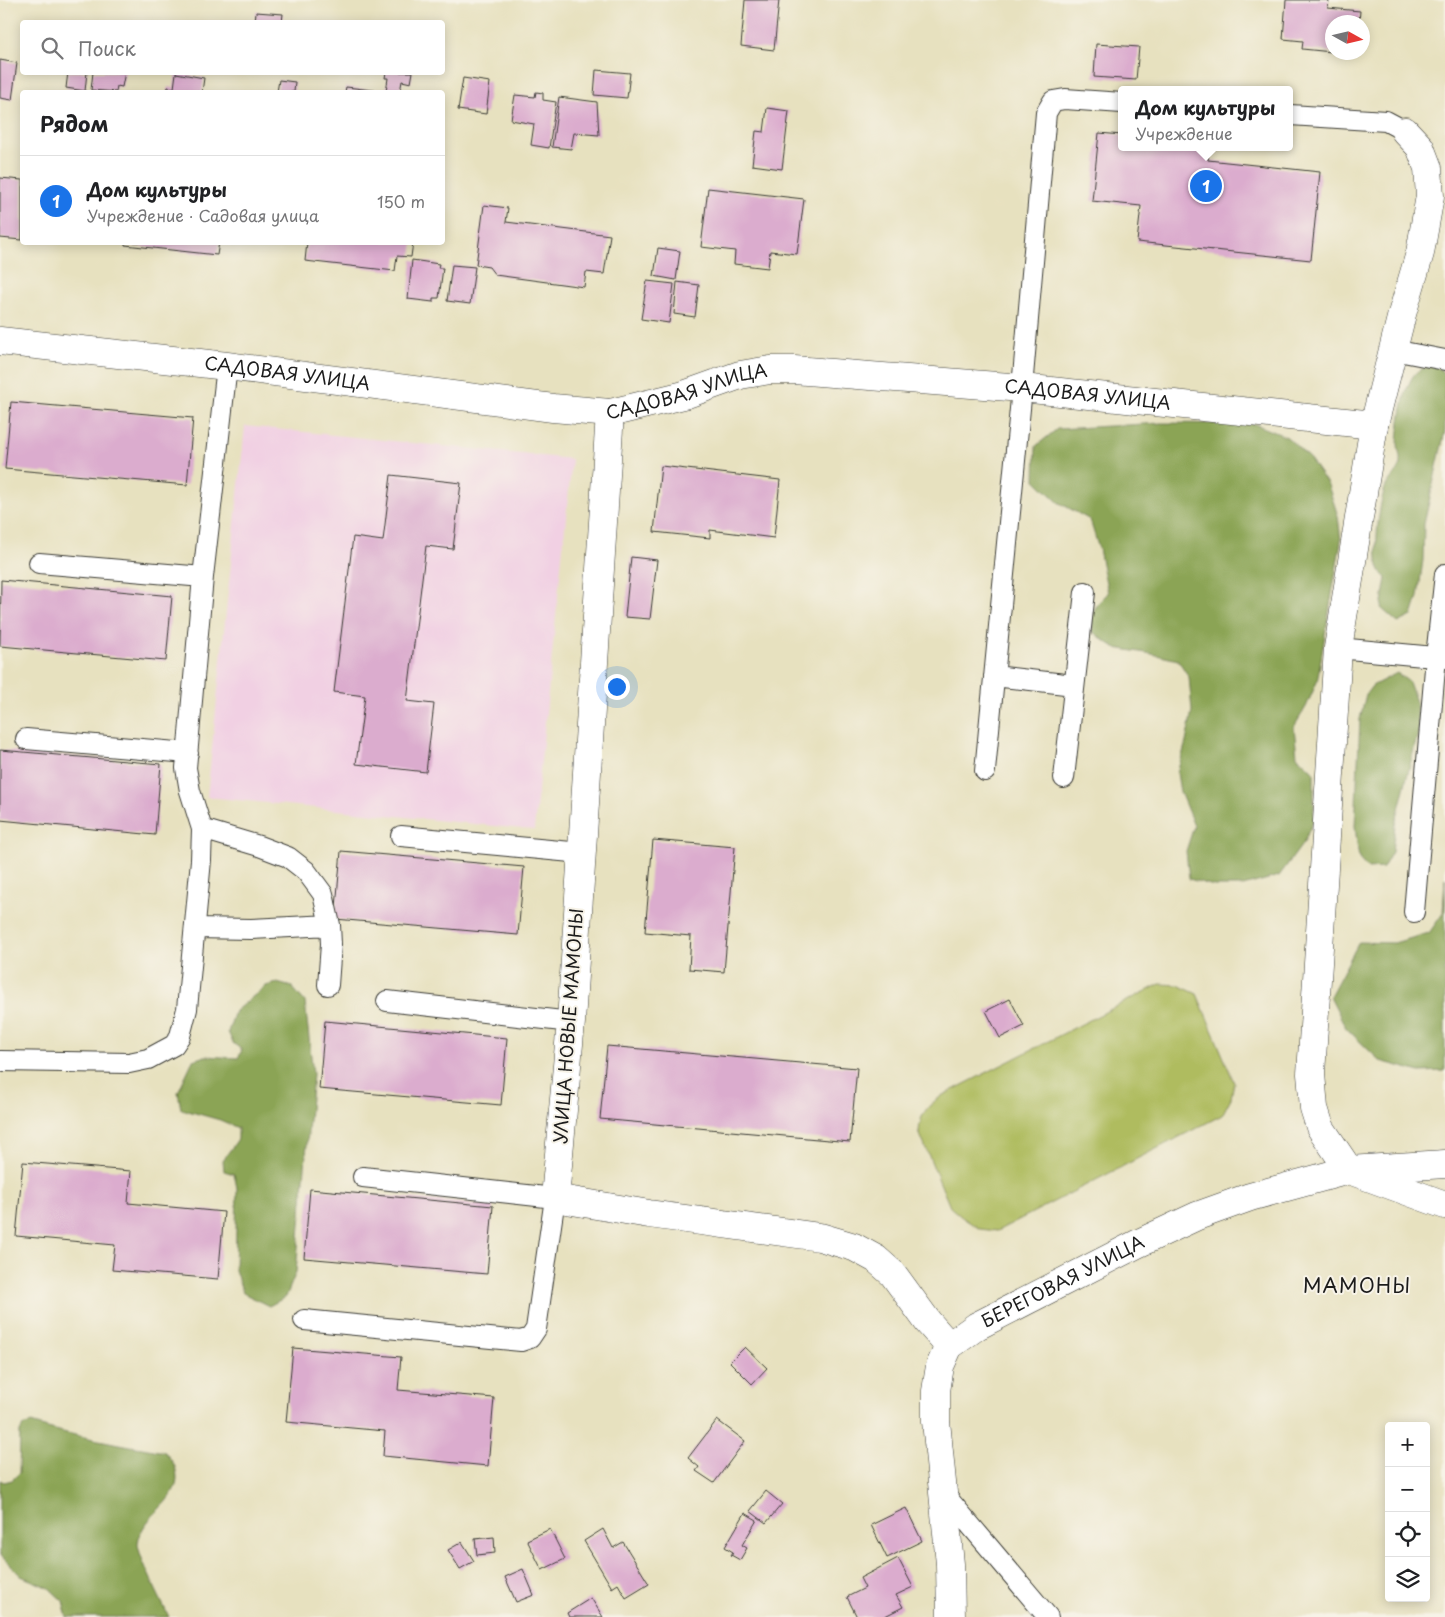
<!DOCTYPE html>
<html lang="ru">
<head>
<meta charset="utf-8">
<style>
	:root { --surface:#fff; --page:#f6f6f6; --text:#202124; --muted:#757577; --line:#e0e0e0; --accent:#1a73e8 }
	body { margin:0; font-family:"Playpen Sans",sans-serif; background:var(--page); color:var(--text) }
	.controls { position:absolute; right:15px; bottom:15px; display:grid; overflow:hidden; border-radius:5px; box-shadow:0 2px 12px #0003 }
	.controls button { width:45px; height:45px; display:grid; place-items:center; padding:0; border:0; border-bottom:1px solid var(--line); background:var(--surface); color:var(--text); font:25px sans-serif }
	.compass { position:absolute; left:1325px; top:15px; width:45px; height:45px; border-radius:50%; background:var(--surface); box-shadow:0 2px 12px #0003; rotate:98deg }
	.you { position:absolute; left:616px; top:686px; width:18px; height:18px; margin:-12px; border:4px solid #fff; border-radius:50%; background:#1a73e8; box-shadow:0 0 0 8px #1a73e833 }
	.badge { display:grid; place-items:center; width:32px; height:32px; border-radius:50%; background:var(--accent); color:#fff; font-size:16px; font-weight:700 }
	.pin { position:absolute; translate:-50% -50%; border:2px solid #fff; box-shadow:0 1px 5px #0006 }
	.popup { position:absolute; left:1118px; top:86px; width:175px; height:65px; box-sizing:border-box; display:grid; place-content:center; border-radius:5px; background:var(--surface); filter:drop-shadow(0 1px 4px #0005); font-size:16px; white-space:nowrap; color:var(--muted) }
	.popup b { font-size:19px; color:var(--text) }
	.popup::after { content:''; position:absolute; left:50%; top:100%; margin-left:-10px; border:10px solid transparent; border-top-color:var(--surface) }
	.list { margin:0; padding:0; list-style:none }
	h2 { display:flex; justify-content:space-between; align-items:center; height:65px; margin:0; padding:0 20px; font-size:21px }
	h2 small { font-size:16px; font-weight:400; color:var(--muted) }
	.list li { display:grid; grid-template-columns:32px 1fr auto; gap:15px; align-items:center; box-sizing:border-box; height:90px; padding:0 20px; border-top:1px solid var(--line) }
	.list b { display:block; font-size:19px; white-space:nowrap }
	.list p { margin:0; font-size:16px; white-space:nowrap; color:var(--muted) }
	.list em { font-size:16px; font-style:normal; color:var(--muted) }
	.icon { flex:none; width:28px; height:28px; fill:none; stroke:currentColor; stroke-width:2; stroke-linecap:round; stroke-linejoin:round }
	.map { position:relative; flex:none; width:1445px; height:1617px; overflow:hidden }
	.search { position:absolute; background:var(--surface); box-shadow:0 2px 12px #0003; left:20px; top:20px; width:425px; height:55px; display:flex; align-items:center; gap:12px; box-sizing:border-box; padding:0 18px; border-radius:5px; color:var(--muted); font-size:19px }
	.panel { position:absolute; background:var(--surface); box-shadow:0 2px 12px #0003; left:20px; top:90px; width:425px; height:155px; border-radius:5px }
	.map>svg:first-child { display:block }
</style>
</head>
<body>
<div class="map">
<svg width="1445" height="1617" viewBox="0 0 1445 1617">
	<rect width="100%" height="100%" fill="#f7f3e8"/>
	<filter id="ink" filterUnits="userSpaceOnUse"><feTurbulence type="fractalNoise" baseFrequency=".02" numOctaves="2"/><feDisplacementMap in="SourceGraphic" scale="10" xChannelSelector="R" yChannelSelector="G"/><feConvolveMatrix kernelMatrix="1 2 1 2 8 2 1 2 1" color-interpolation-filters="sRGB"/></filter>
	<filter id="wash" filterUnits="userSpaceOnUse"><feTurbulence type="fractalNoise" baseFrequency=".0096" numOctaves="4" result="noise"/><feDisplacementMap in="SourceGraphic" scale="20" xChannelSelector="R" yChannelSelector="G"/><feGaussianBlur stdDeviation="1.12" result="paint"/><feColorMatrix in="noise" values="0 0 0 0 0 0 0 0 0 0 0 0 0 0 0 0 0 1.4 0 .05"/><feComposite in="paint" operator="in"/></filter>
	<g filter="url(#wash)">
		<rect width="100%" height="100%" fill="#e7e1bf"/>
		<path fill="#f1d0e3" d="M 245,426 L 572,459 L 534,830 L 207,797 Z"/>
		<path fill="#afbc5e" stroke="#666c3d" d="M 1160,984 L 1178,985 L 1197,994 L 1234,1082 L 1231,1098 L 1222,1115 L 997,1231 L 980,1229 L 963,1218 L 950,1207 L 919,1132 C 920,1112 928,1106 943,1095 Z"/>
		<path fill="#8ba455" stroke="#546038" d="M 1436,366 L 1445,375 L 1445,431 L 1424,524 L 1423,560 L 1418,597 L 1412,616 L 1398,623 L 1381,608 L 1386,578 C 1384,576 1380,573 1379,569 C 1373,554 1379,500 1386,486 C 1390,478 1399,472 1400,463 C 1401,457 1398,450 1398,444 C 1399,426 1403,377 1421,369 C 1425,367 1432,367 1436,366 Z
			M 1161,423 L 1255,424 L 1287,437 L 1310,459 L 1328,485 L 1338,516 L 1341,541 L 1317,682 L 1306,707 L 1294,727 L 1297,756 L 1314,772 L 1314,819 L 1304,842 L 1279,876 L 1243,886 L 1214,886 L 1189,879 L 1186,851 L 1194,826 L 1180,792 L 1177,773 L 1186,742 L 1192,711 L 1189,677 L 1178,660 L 1152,654 L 1115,648 L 1093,632 L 1091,614 L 1101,600 L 1108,593 L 1099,549 L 1090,520 L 1058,502 L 1035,480 L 1036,446 L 1057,429 Z
			M 1397,673 L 1409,682 L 1416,702 L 1419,729 L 1395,825 L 1392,852 L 1383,868 L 1368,869 L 1359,859 L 1355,826 L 1360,719 L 1366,694 L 1372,686 Z
			M 1445,878 L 1445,1071 L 1420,1072 L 1380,1061 L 1346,1028 L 1330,996 L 1359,942 L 1394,943 L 1429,933 L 1443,913 Z
			M 277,983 L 292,987 L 305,1002 L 313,1074 L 296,1272 L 286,1297 L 269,1306 L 243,1293 L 235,1270 L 237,1188 L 234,1174 L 224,1171 L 223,1160 L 238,1139 L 238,1128 L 220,1120 L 181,1109 L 178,1092 L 193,1060 L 205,1056 L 238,1058 L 242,1050 L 233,1043 L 228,1032 L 235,1011 L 266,986 Z
			M 31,1423 C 75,1437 119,1444 165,1452 C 168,1456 173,1462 175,1467 C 187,1499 141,1513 138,1543 C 137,1554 163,1604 169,1617 L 67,1617 L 63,1601 L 49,1588 L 21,1576 L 0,1555 L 0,1480 L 4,1482 L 12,1480 L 19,1473 L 20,1432 L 23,1426 Z"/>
		<g id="blocks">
			<path fill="#dbacce" d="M 745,0 L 779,0 L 774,50 L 741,46 Z
				M 1286,0 L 1329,0 L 1328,8 L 1360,11 L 1359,22 L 1332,22 L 1332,52 L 1302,49 L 1303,41 L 1283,39 Z
				M 256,12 L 283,14 L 282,22 L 255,22 Z
				M 1096,44 L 1139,47 L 1136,80 L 1094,77 Z
				M 0,60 L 17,63 L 12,100 L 0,98 Z
				M 596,70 L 630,73 L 627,98 L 594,95 Z
				M 68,72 L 87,72 L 85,91 L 66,88 Z
				M 93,72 L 125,72 L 122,87 L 117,86 L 116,92 L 91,90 Z
				M 386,72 L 413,72 L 411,83 L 402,81 L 400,92 L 386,92 L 388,78 L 385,78 Z
				M 176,73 L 204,78 L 202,92 L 167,92 L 168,87 L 174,88 Z
				M 463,78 L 490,82 L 486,114 L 458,110 Z
				M 279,80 L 295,82 L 294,92 L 277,92 Z
				M 346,87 L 381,91 L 380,92 L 345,92 Z
				M 536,92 L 543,93 L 543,100 L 556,102 L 549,148 L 531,145 L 534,124 L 511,120 L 515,95 L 535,97 Z
				M 559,97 L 597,102 L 599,135 L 574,133 L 571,149 L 552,147 Z
				M 767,108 L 789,111 L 782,169 L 752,165 L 756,131 L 764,132 Z
				M 1099,133 L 1122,135 L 1122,147 L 1210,147 L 1208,160 L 1320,172 L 1311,260 L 1137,242 L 1141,206 L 1092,201 Z
				M 0,178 L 22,180 L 22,240 L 0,238 Z
				M 708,188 L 804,199 L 797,254 L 770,251 L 768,268 L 734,264 L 735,251 L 701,247 Z
				M 484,205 L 508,208 L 506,222 L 610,235 L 604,274 L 586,272 L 584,287 L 495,275 L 489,267 L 476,265 Z
				M 125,242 L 219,242 L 217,255 L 125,245 Z
				M 307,242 L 413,242 L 411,257 L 397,256 L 395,271 L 305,261 Z
				M 658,248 L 680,251 L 676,280 L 654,276 Z
				M 412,260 L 439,264 L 438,268 L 443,268 L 439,298 L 433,298 L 433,302 L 408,299 Z
				M 452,265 L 475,267 L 470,304 L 447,301 Z
				M 647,281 L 674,284 L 669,323 L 641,319 Z
				M 677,282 L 699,285 L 695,317 L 674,314 Z
				M 11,402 L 193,418 L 187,485 L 5,469 Z
				M 661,466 L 780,480 L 774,538 L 710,530 L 710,538 L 654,532 Z
				M 391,475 L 461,483 L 453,549 L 426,546 L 407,701 L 434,704 L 426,772 L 356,764 L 365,696 L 334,692 L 353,537 L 383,541 Z
				M 631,557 L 657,560 L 650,619 L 625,617 Z
				M 1,580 L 172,596 L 166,661 L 0,646 Z
				M 0,750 L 161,764 L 155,835 L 0,820 Z
				M 653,840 L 735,847 L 724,972 L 689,969 L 691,936 L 645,932 Z
				M 341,851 L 524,867 L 518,935 L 335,919 Z
				M 1010,999 L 1024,1026 L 1000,1038 L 986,1011 Z
				M 325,1021 L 507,1038 L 501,1105 L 319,1089 Z
				M 607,1046 L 857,1068 L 850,1142 L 600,1119 Z
				M 23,1162 L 131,1171 L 128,1203 L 224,1212 L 218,1279 L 112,1270 L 115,1245 L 16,1236 Z
				M 310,1189 L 493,1206 L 487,1274 L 304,1258 Z
				M 745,1347 L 767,1368 L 752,1384 L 730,1362 Z
				M 293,1348 L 401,1357 L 398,1390 L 494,1398 L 488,1466 L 383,1456 L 385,1431 L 286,1422 Z
				M 717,1420 L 745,1441 L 714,1483 L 696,1471 L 699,1467 L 688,1458 Z
				M 766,1491 L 782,1504 L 766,1523 L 750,1511 Z
				M 906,1508 L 922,1541 L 887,1558 L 871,1525 Z
				M 745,1513 L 757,1520 L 742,1545 L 747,1548 L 740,1560 L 731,1555 L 733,1552 L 725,1547 Z
				M 550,1529 L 565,1559 L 542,1570 L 527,1540 Z
				M 603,1529 L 613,1548 L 623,1542 L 649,1584 L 626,1598 L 618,1584 L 612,1588 L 584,1541 Z
				M 494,1537 L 495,1553 L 477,1555 L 475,1539 Z
				M 462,1542 L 474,1561 L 460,1569 L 448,1550 Z
				M 898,1558 L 913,1587 L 896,1595 L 903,1607 L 883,1617 L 857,1617 L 847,1597 L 865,1588 L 860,1578 Z
				M 523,1569 L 534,1595 L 516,1602 L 505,1577 Z
				M 591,1598 L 603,1617 L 569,1617 L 567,1613 Z"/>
		</g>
	</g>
	<g filter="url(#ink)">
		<use href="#blocks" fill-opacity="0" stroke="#3a3a34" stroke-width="1"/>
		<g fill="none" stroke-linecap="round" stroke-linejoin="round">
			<defs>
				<path id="lane" d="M 1290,115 L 1386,121 L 1405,131
					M 1393,350 L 1445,360
					M 39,563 L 203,577
					M 1338,648 L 1445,658
					M 994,676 L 1074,685
					M 26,739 L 188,753
					M 985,771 L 1022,388 L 1046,113 L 1053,101 L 1065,99 L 1122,103
					M 1064,778 L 1085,592
					M 202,829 L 259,846 L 288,857 L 306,871 L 323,894 L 330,925 L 331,944 L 328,985
					M 401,836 L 582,853
					M 1414,912 L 1436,657 L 1445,574
					M 195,928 L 251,929 L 330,925
					M 387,1001 L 571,1022
					M 0,1061 L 129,1063 L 148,1059 L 174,1045 L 180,1036 L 187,1009 L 201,860 L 202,829 L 190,791 L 186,768 L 203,577 L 227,366
					M 304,1320 L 521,1341 L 530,1338 L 536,1329 L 555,1198 L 363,1177
					M 944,1494 L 1048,1617"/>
				<g id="street">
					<path d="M 1405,131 L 1420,147 L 1428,168 L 1430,196 L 1420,253 L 1402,314 L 1374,425 L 1338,648 L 1311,1074 L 1314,1108 L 1320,1127 L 1349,1170 L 1445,1205"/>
					<path id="s1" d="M 0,341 L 227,366 L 553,408 L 610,413 L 684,395 L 740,375 L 770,370 L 794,370 L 1022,388 L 1374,425"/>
					<path d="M 610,413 L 571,1022 L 555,1198 L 649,1214 L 820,1237 L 854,1247 L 876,1259 L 893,1274 L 928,1322 L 949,1346"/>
					<path id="s2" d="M 951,1617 L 950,1564 L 936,1421 L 936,1391 L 940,1366 L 949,1346 L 977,1326 L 1137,1244 L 1197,1216 L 1250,1197 L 1349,1170 L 1445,1164"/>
				</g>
			</defs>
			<use href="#lane" stroke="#3a3a34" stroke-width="22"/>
			<use href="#street" stroke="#3a3a34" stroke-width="29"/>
			<use href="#lane" stroke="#fff" stroke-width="20"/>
			<use href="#street" stroke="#fff" stroke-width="28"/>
		</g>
	</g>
	<g text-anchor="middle" stroke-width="4" stroke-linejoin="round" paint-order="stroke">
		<g font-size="18" fill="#1c1c1c" stroke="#f7f3e8">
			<text dy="6" stroke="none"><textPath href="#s1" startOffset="289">САДОВАЯ УЛИЦА</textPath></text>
			<text dy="6" stroke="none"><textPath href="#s1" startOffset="694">САДОВАЯ УЛИЦА</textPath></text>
			<text dy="6" stroke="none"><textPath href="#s1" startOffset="1099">САДОВАЯ УЛИЦА</textPath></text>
			<text transform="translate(569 1026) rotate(-86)" y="6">УЛИЦА НОВЫЕ МАМОНЫ</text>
			<text dy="6" stroke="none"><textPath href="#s2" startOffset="405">БЕРЕГОВАЯ УЛИЦА</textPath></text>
		</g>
		<g font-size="20" letter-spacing="1" fill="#1c1c1c" stroke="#f7f3e8">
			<text x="1357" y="1293">МАМОНЫ</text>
		</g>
	</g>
</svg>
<div class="controls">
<button>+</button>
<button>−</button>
<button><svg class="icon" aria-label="locate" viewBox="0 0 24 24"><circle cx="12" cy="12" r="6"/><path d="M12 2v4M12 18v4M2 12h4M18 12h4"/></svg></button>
<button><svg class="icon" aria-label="layers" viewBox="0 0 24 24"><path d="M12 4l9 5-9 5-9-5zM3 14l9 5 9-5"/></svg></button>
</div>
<svg class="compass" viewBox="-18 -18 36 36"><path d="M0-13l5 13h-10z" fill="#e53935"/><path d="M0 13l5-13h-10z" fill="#757577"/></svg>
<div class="you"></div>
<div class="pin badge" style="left:1206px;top:186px">1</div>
<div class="popup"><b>Дом культуры</b>Учреждение</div>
<div class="search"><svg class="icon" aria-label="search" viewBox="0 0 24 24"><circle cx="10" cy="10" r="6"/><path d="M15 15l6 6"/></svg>Поиск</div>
<section class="panel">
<h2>Рядом<small></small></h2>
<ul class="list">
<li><span class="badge">1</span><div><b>Дом культуры</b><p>Учреждение · Садовая улица</p></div><em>150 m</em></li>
</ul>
</section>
</div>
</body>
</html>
